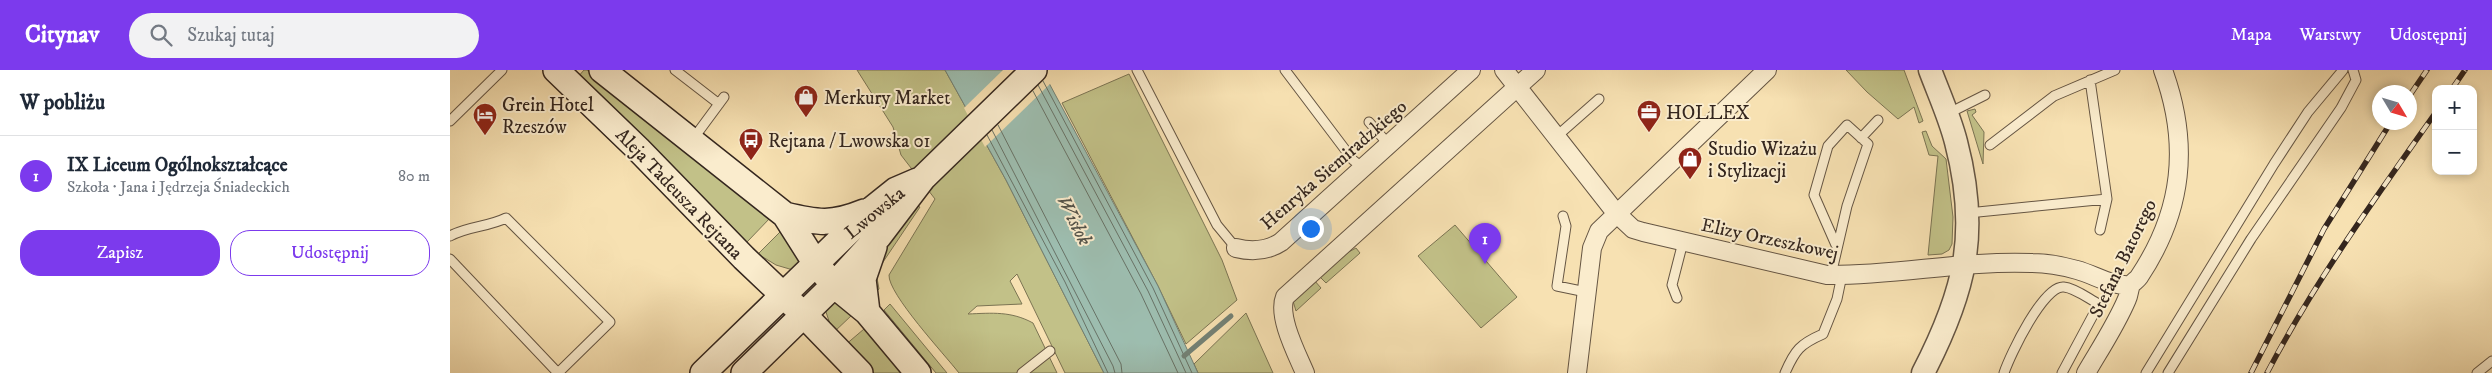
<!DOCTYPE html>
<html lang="pl">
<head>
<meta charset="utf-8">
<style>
	:root { --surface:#fff; --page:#f2f2f3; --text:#1f2937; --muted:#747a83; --line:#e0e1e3; --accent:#7c3aed }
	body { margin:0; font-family:"IM FELL DW Pica",serif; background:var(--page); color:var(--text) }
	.controls { position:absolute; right:15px; top:15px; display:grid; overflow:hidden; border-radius:10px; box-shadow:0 2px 8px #0003 }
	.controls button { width:45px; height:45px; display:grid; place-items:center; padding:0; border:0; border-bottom:1px solid var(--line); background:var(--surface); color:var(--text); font:25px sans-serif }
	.compass { position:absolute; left:1922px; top:15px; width:45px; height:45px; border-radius:50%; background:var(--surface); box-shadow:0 2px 8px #0003; rotate:128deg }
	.you { position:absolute; left:860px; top:158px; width:18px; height:18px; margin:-12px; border:4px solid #fff; border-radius:50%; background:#1a73e8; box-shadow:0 0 0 8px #1a73e833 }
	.badge { display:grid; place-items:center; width:32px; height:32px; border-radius:50%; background:var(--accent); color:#fff; font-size:16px; font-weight:700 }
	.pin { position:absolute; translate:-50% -41px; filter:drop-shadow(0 1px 2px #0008) }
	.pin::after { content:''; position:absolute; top:26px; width:18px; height:15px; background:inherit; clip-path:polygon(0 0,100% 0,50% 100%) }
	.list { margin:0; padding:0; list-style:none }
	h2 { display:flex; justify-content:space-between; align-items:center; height:65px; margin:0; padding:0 20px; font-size:21px }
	h2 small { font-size:16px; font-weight:400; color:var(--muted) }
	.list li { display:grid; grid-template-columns:32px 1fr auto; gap:15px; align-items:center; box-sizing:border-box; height:80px; padding:0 20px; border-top:1px solid var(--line) }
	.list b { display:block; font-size:19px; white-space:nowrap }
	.list p { margin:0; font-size:16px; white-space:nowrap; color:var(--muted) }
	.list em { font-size:16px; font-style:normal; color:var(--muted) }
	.actions { display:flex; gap:10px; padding:15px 20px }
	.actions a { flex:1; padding:11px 0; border:1px solid var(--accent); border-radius:20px; text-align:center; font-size:18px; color:var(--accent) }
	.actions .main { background:var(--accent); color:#fff }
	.icon { flex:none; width:28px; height:28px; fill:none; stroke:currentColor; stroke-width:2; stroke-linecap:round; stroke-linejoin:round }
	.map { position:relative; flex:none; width:2042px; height:303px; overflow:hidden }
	header { display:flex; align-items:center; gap:30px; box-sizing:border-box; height:70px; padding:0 25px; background:var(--accent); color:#fff }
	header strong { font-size:24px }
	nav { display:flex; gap:28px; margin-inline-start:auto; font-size:18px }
	.search { width:350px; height:45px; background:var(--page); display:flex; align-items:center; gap:12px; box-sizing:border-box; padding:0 18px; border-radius:28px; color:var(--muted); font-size:19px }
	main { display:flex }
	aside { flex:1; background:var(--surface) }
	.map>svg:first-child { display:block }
</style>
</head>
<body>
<header>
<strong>Citynav</strong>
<div class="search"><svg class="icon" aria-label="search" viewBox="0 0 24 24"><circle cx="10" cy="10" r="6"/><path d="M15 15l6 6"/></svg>Szukaj tutaj</div>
<nav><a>Mapa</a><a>Warstwy</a><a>Udostępnij</a></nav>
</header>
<main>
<aside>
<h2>W pobliżu<small></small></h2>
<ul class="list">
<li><span class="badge">1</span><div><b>IX Liceum Ogólnokształcące</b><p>Szkoła · Jana i Jędrzeja Śniadeckich</p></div><em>80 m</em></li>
</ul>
<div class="actions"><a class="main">Zapisz</a><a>Udostępnij</a></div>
</aside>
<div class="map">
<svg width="2042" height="303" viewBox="0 0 2042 303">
	<rect width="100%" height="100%" fill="#f7e1b2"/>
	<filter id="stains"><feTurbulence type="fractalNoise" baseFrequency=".004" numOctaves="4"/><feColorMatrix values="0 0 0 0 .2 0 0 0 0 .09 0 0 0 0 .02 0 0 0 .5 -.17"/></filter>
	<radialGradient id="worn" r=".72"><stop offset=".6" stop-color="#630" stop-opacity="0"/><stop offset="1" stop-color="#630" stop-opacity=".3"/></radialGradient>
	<path fill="#c2c188" stroke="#7b7453" d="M 134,0 L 137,0 L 321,147 L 297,172 L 127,8 Z
		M 407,0 L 495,0 L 556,110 L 654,303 L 615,303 L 567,204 L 560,211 L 572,234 L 527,236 L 518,244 C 542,243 561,241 583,253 L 607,303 L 509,303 C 495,285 438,224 439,205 L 485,129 L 451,85 L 443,57 Z
		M 1396,0 L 1454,0 L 1473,51 L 1469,53 L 1464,37 L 1448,49 L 1417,22 Z
		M 679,4 L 772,190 L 787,230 L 736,274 L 708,216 L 612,33 Z
		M 1525,39 L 1526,42 L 1522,45 L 1534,62 L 1533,94 L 1517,41 Z
		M 1476,61 L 1482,76 L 1496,89 L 1503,147 L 1502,174 L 1499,180 L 1492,184 L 1478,185 L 1488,86 L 1479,85 L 1472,62 Z
		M 467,136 L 470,137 L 429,198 L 427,208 L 429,219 L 423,225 L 422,195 Z
		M 1005,155 L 1067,227 L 1031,258 L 968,186 Z
		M 334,158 L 352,190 L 343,200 L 326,195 L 308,184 Z
		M 906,178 L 910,183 L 876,213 L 870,207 L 895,184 Z
		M 864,210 L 871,218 L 846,241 L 843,231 Z
		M 382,232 L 389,234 L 402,245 L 383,263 L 375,239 Z
		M 440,234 L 497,303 L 486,303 L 434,240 Z
		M 796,243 L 823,303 L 748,303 L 744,294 Z
		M 414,259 L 452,303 L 424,303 L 394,276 Z"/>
	<path fill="#9dbdaf" stroke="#738175" d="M 495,0 L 592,0 L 708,216 L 748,303 L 654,303 L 556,110 Z"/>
	<path fill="#f7e1b2" d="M 553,0 L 595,0 L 602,12 L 535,77 L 514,38 Z"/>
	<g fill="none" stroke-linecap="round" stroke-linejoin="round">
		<path stroke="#687266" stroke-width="1" d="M 593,11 L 703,218 L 742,303
			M 588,15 L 698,221 L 736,303
			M 583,21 L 691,224 L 728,303
			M 548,55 L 671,294 L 672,303
			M 542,60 L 663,296 L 665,303
			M 537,65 L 615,212 L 658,303"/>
		<path stroke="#738175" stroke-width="5" d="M 734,286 L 781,246"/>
		<defs>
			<path id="service" d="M 225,0 L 269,34
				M 687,0 L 767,155 L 786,178
				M 835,0 L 903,90 L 913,98
				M 1640,10 L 1657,129 L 1650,160
				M 1497,44 L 1535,25
				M 0,51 L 52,0
				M 919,52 L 939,75
				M 1107,66 L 1149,29
				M 1411,68 L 1428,50
				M 243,69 L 274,27
				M 1540,75 L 1604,26 L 1665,0
				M 1518,143 L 1657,129
				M 1113,146 L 1116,156 L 1107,216 L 1136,222
				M 0,166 C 18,156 38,157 56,148 L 160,252 L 108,303
				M 0,189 L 108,303
				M 1381,205 L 1397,136 L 1418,74 L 1397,55 L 1378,76 L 1364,125 L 1386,175
				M 1227,228 L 1222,215 L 1233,172
				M 572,303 L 600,281
				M 1335,303 C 1345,280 1350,274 1373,264 L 1387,229 L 1392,205
				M 1554,303 C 1560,285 1594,214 1614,217 C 1625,218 1639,229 1649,234 L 1612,303
				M 1696,303 L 1824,94 L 1858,42 L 1893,0
				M 1718,303 L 1801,169 L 1891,38 L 1906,10 L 1903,0
				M 2027,303 L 2042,291"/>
			<path id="minor" d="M 1054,0 L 1166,143 L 1183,159 L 1193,162 L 1377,205 C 1446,206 1514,190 1582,193 C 1597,193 1613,196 1627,200 C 1645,205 1663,217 1681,215
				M 786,178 C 802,182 817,181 831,172 L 1021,0
				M 855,303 C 847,284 827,246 835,227 L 1086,0
				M 1127,303 L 1142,178 L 1149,161 L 1317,0
				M 1636,303 C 1650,279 1666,255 1677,229 C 1679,225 1679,219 1681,215 C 1683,212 1687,210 1689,207 C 1733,141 1740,74 1713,0"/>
			<path id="tertiary" d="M 1473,303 C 1515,222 1530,163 1506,72 C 1500,48 1489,24 1480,0"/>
			<path id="secondary" d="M 106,0 L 188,79 L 294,188 L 354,245 L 410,303
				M 152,0 L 335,145 L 366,194 L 384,215 L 417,242 L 468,303
				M 335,145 C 368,153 382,155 414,142
				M 417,242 L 413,209 L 424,177
				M 253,303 L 421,140 L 446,120 L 467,111
				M 294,303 L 384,215 L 429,166 L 473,108 L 584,0"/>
		</defs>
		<use href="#service" stroke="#655543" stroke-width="11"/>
		<use href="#minor" stroke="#655543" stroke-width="20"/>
		<use href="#tertiary" stroke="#655543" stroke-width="25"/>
		<use href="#secondary" stroke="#34261e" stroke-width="28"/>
		<use href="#service" stroke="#faeccd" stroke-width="9"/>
		<use href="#minor" stroke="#faeccd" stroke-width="18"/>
		<use href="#tertiary" stroke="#faeccd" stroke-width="22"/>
		<use href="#secondary" stroke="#faeccd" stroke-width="25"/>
		<defs>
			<path id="rail" d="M 2002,19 L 2015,0
				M 1960,25 L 1977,0
				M 1801,303 L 1874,159 L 1941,52
				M 1817,303 C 1865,211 1926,127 1986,42"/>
		</defs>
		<use href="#rail" stroke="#34261e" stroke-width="5.5"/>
		<use href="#rail" stroke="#faeccd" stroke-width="4" stroke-dasharray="11" stroke-linecap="butt"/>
	</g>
	<defs>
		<symbol id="shop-pin" viewBox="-11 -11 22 30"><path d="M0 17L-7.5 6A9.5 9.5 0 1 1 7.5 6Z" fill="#8f2418" stroke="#faeccd"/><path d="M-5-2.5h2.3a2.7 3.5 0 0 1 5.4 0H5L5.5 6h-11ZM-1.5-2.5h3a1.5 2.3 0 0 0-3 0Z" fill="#fff"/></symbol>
		<symbol id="office-pin" viewBox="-11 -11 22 30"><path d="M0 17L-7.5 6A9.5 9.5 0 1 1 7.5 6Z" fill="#8f2418" stroke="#faeccd"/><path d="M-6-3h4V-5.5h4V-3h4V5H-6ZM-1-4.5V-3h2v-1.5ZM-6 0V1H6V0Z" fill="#fff"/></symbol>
		<symbol id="hotel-pin" viewBox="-11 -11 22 30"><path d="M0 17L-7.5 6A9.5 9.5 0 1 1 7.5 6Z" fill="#8f2418" stroke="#faeccd"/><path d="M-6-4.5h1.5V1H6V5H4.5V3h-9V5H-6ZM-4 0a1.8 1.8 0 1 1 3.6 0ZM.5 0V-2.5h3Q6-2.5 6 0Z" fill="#fff"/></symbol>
		<symbol id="bus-pin" viewBox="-11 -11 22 30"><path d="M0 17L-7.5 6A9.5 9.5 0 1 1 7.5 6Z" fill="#8f2418" stroke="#faeccd"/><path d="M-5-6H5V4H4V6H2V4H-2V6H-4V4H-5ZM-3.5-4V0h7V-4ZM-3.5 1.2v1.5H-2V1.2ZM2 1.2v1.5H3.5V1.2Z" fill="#fff"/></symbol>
	</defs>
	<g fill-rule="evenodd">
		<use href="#shop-pin" x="342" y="13" width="28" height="38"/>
		<use href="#office-pin" x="1185" y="28" width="28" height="38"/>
		<use href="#hotel-pin" x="21" y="31" width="28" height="38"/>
		<use href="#bus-pin" x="287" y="56" width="28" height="38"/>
		<use href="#shop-pin" x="1226" y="75" width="28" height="38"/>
	</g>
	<g text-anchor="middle" stroke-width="4" stroke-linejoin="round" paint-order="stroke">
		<g font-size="19" fill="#34261e" stroke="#faeccd" text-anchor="start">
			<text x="374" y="34">Merkury Market</text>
			<text x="52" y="41">Grein Hotel<tspan x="52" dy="22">Rzeszów</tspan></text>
			<text x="1216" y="49">HOLLEX</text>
			<text x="318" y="77">Rejtana / Lwowska 01</text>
			<text x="1258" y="85">Studio Wizażu<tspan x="1258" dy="22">i Stylizacji</tspan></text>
		</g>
		<g font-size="19" fill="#34261e" stroke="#faeccd">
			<text transform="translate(883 94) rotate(-41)" y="7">Henryka Siemiradzkiego</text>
			<text transform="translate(230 123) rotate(46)" y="7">Aleja Tadeusza Rejtana</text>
			<text transform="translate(424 142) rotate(-39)" y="7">Lwowska</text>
			<text transform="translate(1320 168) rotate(12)" y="7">Elizy Orzeszkowej</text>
			<text transform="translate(1672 188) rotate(-64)" y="7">Stefana Batorego</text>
		</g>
		<g font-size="20" font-style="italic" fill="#54534a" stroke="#faeccd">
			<text transform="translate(625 150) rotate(63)" y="7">Wisłok</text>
		</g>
	</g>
	<rect width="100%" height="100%" filter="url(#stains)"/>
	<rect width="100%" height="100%" fill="url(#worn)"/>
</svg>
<div class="controls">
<button>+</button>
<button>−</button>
</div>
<svg class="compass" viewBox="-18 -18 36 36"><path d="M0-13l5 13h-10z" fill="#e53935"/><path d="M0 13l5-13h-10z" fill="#747a83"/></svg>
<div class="you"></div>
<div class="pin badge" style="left:1035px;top:194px">1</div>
</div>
</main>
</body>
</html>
